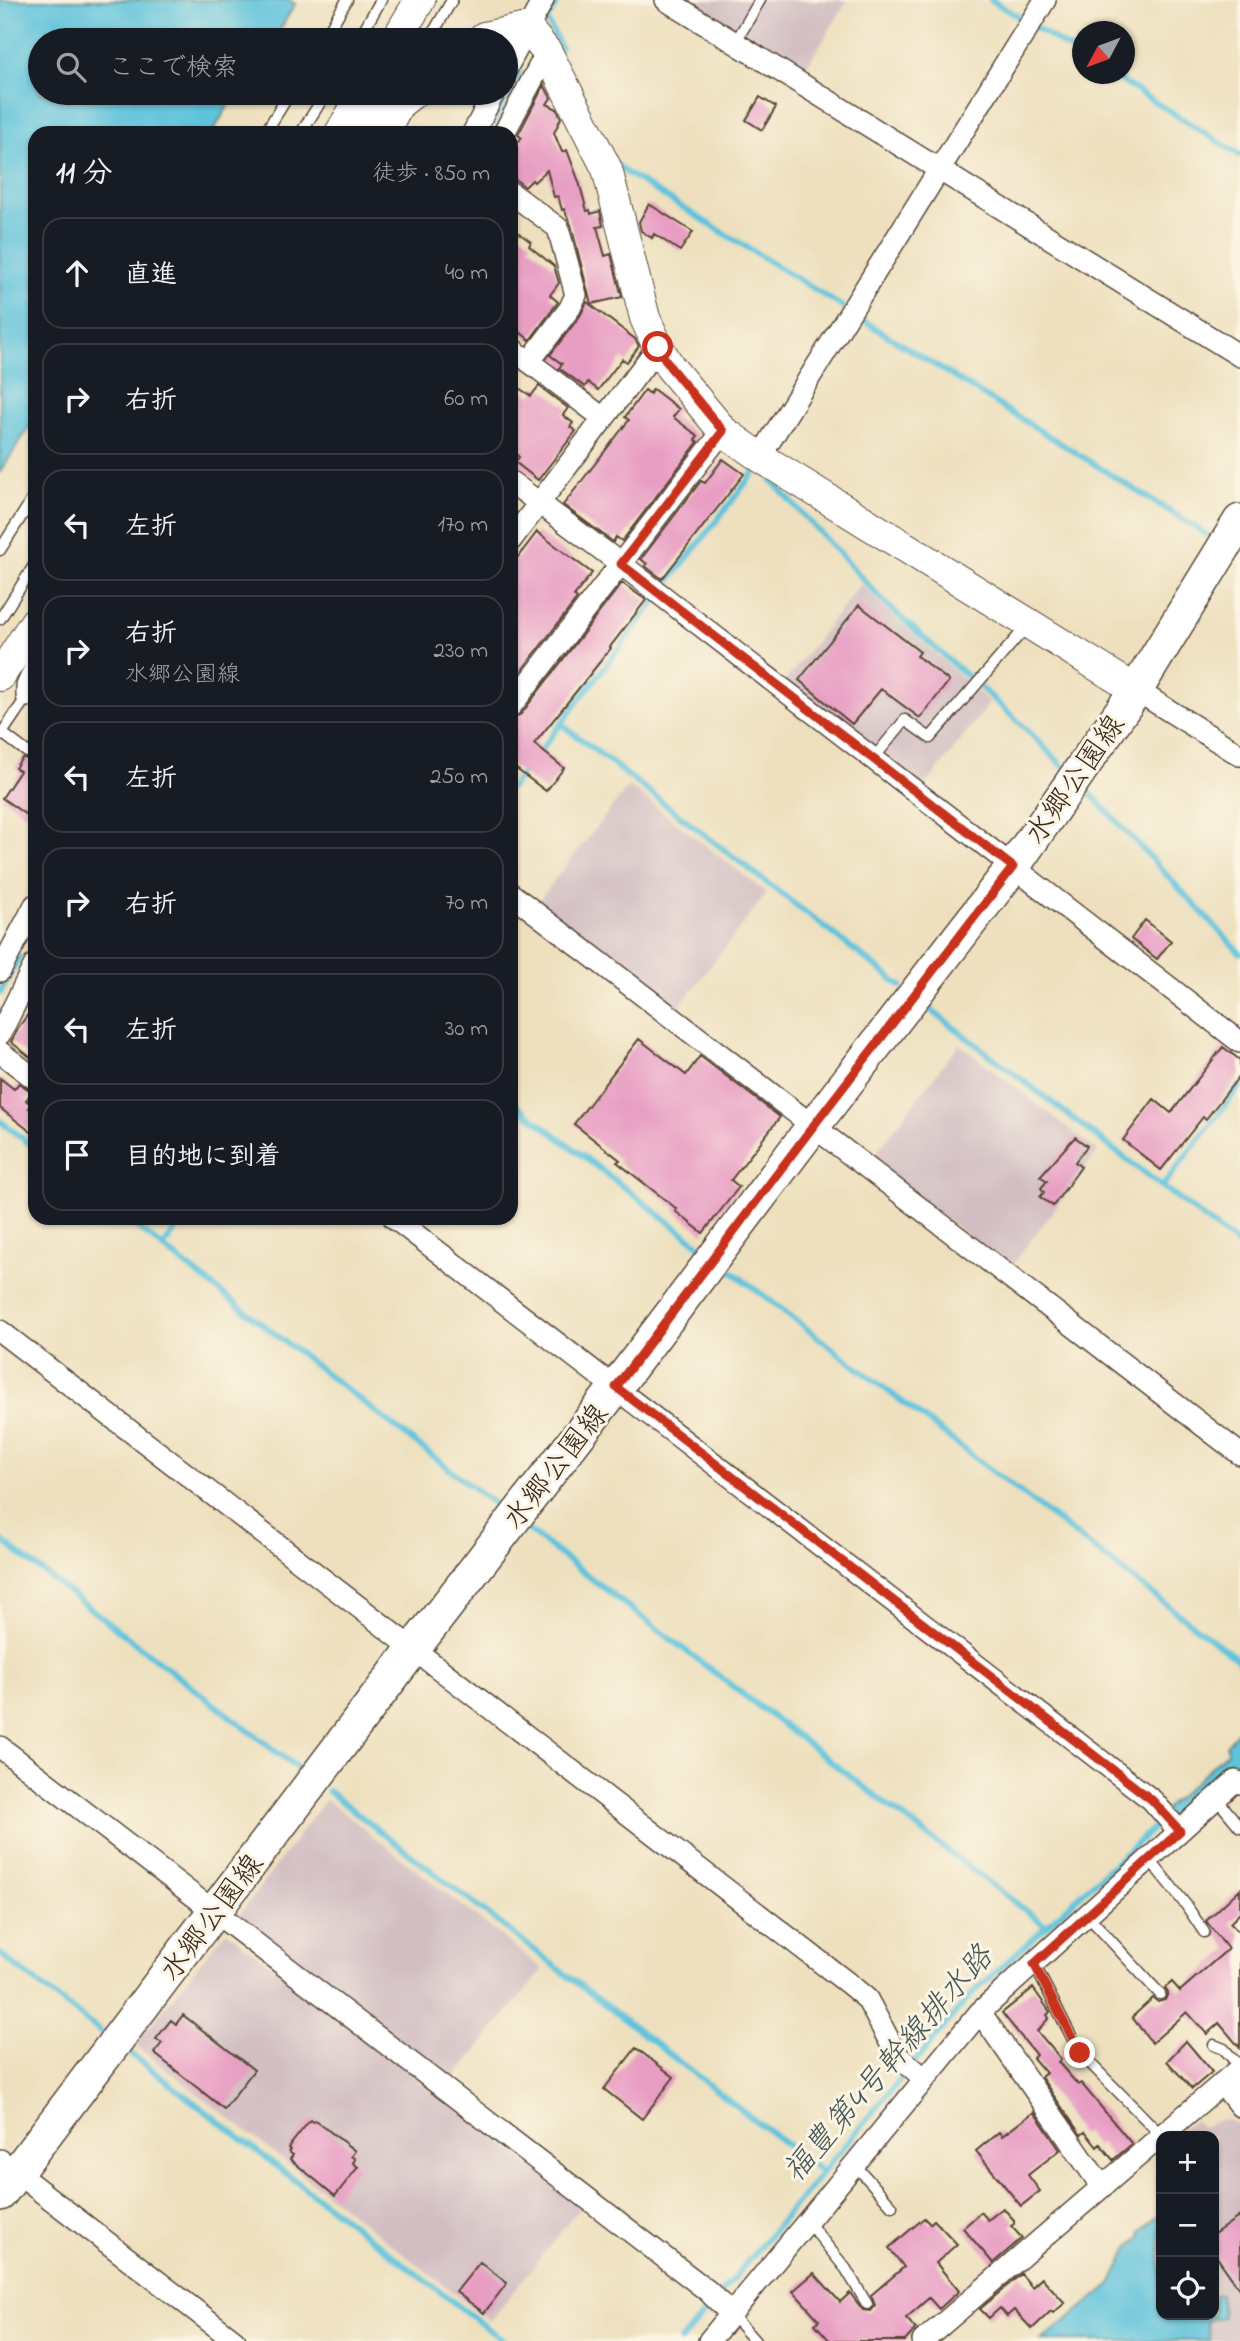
<!DOCTYPE html>
<html lang="ja">
<head>
<meta charset="utf-8">
<style>
	:root { --surface:#171b24; --page:#20242c; --text:#f1f3f6; --muted:#9ea1a6; --line:#363941 }
	body { margin:0; font-family:"Indie Flower","Klee One",sans-serif; background:var(--page); color:var(--text) }
	.controls { position:absolute; right:21px; bottom:21px; display:grid; overflow:hidden; border-radius:14px; box-shadow:0 2px 5px #0004 }
	.controls button { width:63px; height:63px; display:grid; place-items:center; padding:0; border:0; border-bottom:2px solid var(--line); background:var(--surface); color:var(--text); font:35px sans-serif }
	.compass { position:absolute; left:1072px; top:21px; width:63px; height:63px; border-radius:50%; background:var(--surface); box-shadow:0 2px 5px #0004; rotate:229deg }
	.stop { position:absolute; width:21px; height:21px; margin:-16px; border:5px solid #c8321e; border-radius:50%; background:#fff }
	.stop.end { background:#c8321e; border-color:#fff; box-shadow:0 2px 7px #0008 }
	.list { margin:0; padding:0; list-style:none }
	h2 { display:flex; justify-content:space-between; align-items:center; height:91px; margin:0; padding:0 28px; font-size:30px }
	h2 small { font-size:23px; font-weight:400; color:var(--muted) }
	.list li { display:grid; grid-template-columns:46px 1fr auto; gap:21px; align-items:center; box-sizing:border-box; height:112px; margin:0 14px 14px; padding:0 14px; border:2px solid var(--line); border-radius:21px }
	.list b { display:block; font-size:26px; white-space:nowrap }
	.list p { margin:0; font-size:23px; white-space:nowrap; color:var(--muted) }
	.list em { font-size:23px; font-style:normal; color:var(--muted) }
	.icon { flex:none; width:38px; height:38px; fill:none; stroke:currentColor; stroke-width:2; stroke-linecap:round; stroke-linejoin:round }
	.map { position:relative; flex:none; width:1240px; height:2341px; overflow:hidden }
	.search { position:absolute; background:var(--surface); box-shadow:0 2px 5px #0004; left:28px; top:28px; width:490px; height:77px; display:flex; align-items:center; gap:18px; box-sizing:border-box; padding:0 24px; border-radius:38px; color:var(--muted); font-size:26px }
	.panel { position:absolute; background:var(--surface); box-shadow:0 2px 5px #0004; left:28px; top:126px; width:490px; height:1099px; border-radius:21px }
	.map>svg:first-child { display:block }
</style>
</head>
<body>
<div class="map">
<svg width="1240" height="2341" viewBox="0 0 1240 2341">
	<rect width="100%" height="100%" fill="#fcf5e5"/>
	<filter id="ink" filterUnits="userSpaceOnUse"><feTurbulence type="fractalNoise" baseFrequency=".0143" numOctaves="2"/><feDisplacementMap in="SourceGraphic" scale="14" xChannelSelector="R" yChannelSelector="G"/><feConvolveMatrix kernelMatrix="1 2 1 2 8 2 1 2 1" color-interpolation-filters="sRGB"/></filter>
	<filter id="wash" filterUnits="userSpaceOnUse"><feTurbulence type="fractalNoise" baseFrequency=".00686" numOctaves="4" result="noise"/><feDisplacementMap in="SourceGraphic" scale="28" xChannelSelector="R" yChannelSelector="G"/><feGaussianBlur stdDeviation="1.57" result="paint"/><feColorMatrix in="noise" values="0 0 0 0 0 0 0 0 0 0 0 0 0 0 0 0 0 1.4 0 .05"/><feComposite in="paint" operator="in"/></filter>
	<g filter="url(#wash)">
		<rect width="100%" height="100%" fill="#eee0be"/>
		<path fill="#d2bec2" d="M 684,0 L 848,0 L 802,74 Z
			M 861,583 L 882,606 L 990,703 L 923,789 L 784,683 Z
			M 629,786 L 767,893 L 675,1012 L 535,905 Z
			M 959,1044 L 1098,1151 L 1010,1268 L 870,1161 Z
			M 326,1799 L 543,1969 L 450,2083 L 236,1919 Z
			M 226,1931 L 583,2204 L 490,2321 L 135,2045 Z
			M 1194,2120 L 1202,2127 L 1219,2120 L 1228,2120 L 1240,2125 L 1240,2341 L 1210,2341 L 1206,2320 L 1223,2317 L 1220,2294 L 1214,2295 L 1214,2136 L 1170,2136 Z"/>
		<path fill="#5ec3dc" stroke="#4c767d" stroke-width="2" d="M 0,0 L 289,0 L 295,4 L 274,40 L 40,40 L 40,93 L 236,93 L 212,133 L 35,133 L 35,418 L 0,472 Z
			M 1240,1728 L 1240,1770 L 1228,1765 L 1167,1821 L 1160,1814 L 1227,1752 L 1227,1745 Z
			M 1160,2215 L 1161,2315 L 1214,2315 L 1214,2295 L 1220,2294 L 1223,2317 L 1206,2320 L 1210,2341 L 1041,2341 L 1111,2284 L 1129,2247 L 1142,2236 L 1140,2232 Z"/>
		<g fill="none" stroke-linecap="round" stroke-linejoin="round">
			<path stroke="#5ec3dc" stroke-width="6" d="M 559,0 L 547,20 L 561,48
				M 991,0 L 1024,20
				M 1035,27 L 1082,57
				M 1110,74 L 1240,155
				M 488,133 L 519,73
				M 617,165 L 622,170 L 843,307
				M 856,316 L 1211,537
				M 771,480 L 887,605 L 969,678
				M 668,583 L 756,470
				M 981,688 L 1023,726 L 1065,768
				M 561,724 L 901,986
				M 537,755 L 655,601
				M 511,788 L 526,769
				M 1090,793 L 1240,953
				M 0,993 L 19,957
				M 927,1007 L 1240,1246
				M 511,1101 L 703,1248
				M 0,1121 L 35,1148
				M 1162,1187 L 1240,1086
				M 125,1218 L 501,1509
				M 163,1247 L 184,1218
				M 729,1269 L 1240,1661
				M 528,1530 L 1046,1926
				M 0,1539 L 301,1771
				M 328,1791 L 822,2172
				M 0,1954 L 101,2032
				M 131,2054 L 504,2341
				M 681,2341 L 970,1996 L 1163,1819"/>
		</g>
		<g id="blocks">
			<path fill="#e89dc3" d="M 544,85 L 551,98 L 547,104 L 557,109 L 561,118 L 554,133 L 562,152 L 567,150 L 579,182 L 587,211 L 590,210 L 591,214 L 600,211 L 603,226 L 597,227 L 605,256 L 611,254 L 622,297 L 591,304 L 571,225 L 564,209 L 562,210 L 558,196 L 554,197 L 547,170 L 534,182 L 532,180 L 525,187 L 511,176 L 511,148 L 522,138 L 518,135 Z
				M 760,97 L 776,107 L 762,130 L 746,120 Z
				M 649,204 L 693,232 L 680,251 L 654,234 L 652,238 L 641,231 L 639,222 Z
				M 511,227 L 531,242 L 529,246 L 554,266 L 559,283 L 550,295 L 558,302 L 530,340 L 511,325 Z
				M 587,302 L 635,339 L 639,346 L 627,362 L 622,359 L 598,390 L 588,382 L 585,387 L 559,368 L 562,364 L 550,355 L 580,316 Z
				M 511,383 L 531,396 L 539,386 L 543,389 L 568,408 L 563,415 L 573,423 L 570,427 L 576,431 L 538,480 L 515,462 L 519,457 L 511,449 Z
				M 653,389 L 679,409 L 673,417 L 698,436 L 695,439 L 698,442 L 622,541 L 616,537 L 613,542 L 563,505 L 629,420 L 625,417 L 645,390 L 650,394 Z
				M 723,459 L 744,474 L 662,579 L 645,566 L 647,564 L 641,559 L 701,481 L 705,483 Z
				M 537,532 L 592,573 L 574,596 L 577,599 L 511,684 L 511,566 Z
				M 622,583 L 646,600 L 610,647 L 611,648 L 534,744 L 564,768 L 546,791 L 511,765 L 511,719 L 521,714 Z
				M 859,605 L 920,652 L 917,656 L 949,681 L 920,718 L 881,689 L 852,724 L 799,680 Z
				M 35,748 L 35,821 L 2,798 L 20,771 L 15,768 L 22,758 L 31,759 L 35,754 Z
				M 1145,920 L 1171,941 L 1157,959 L 1131,939 Z
				M 35,1005 L 35,1061 L 11,1042 L 18,1028 Z
				M 639,1039 L 686,1075 L 700,1056 L 780,1117 L 731,1180 L 739,1187 L 703,1233 L 675,1211 L 677,1209 L 617,1162 L 620,1160 L 574,1124 Z
				M 1223,1047 L 1240,1060 L 1240,1075 L 1206,1119 L 1203,1117 L 1161,1170 L 1123,1140 L 1154,1099 L 1171,1113 Z
				M 0,1078 L 14,1089 L 19,1083 L 32,1092 L 26,1100 L 32,1105 L 29,1108 L 35,1112 L 35,1135 L 0,1108 Z
				M 1075,1137 L 1087,1146 L 1075,1162 L 1081,1167 L 1053,1206 L 1040,1197 L 1044,1192 L 1041,1188 L 1047,1181 L 1040,1176 Z
				M 1240,1889 L 1240,1913 L 1230,1923 L 1240,1934 L 1240,2048 L 1219,2023 L 1207,2034 L 1187,2012 L 1152,2043 L 1132,2017 L 1153,1998 L 1158,2002 L 1165,2000 L 1168,1993 L 1165,1988 L 1172,1982 L 1180,1991 L 1228,1949 L 1206,1921 Z
				M 1033,1988 L 1050,2012 L 1047,2015 L 1049,2018 L 1037,2031 L 1061,2059 L 1058,2062 L 1078,2085 L 1081,2083 L 1132,2144 L 1113,2160 L 1100,2144 L 1097,2147 L 1085,2132 L 1081,2135 L 1041,2077 L 1046,2073 L 1033,2058 L 1036,2055 L 1002,2013 Z
				M 183,2015 L 254,2070 L 224,2109 L 154,2053 L 162,2043 L 156,2039 L 171,2020 L 176,2024 Z
				M 1186,2041 L 1212,2072 L 1192,2089 L 1167,2061 Z
				M 636,2048 L 674,2077 L 642,2119 L 604,2089 Z
				M 1034,2112 L 1060,2150 L 1028,2175 L 1040,2191 L 1021,2206 L 976,2151 L 999,2132 L 1002,2136 Z
				M 310,2120 L 313,2122 L 315,2120 L 355,2151 L 351,2156 L 355,2159 L 353,2163 L 358,2167 L 335,2196 L 290,2159 L 293,2155 L 289,2152 L 290,2150 L 288,2148 Z
				M 1003,2208 L 1014,2220 L 1014,2224 L 1011,2226 L 1022,2238 L 993,2263 L 963,2228 L 981,2212 L 988,2220 Z
				M 1240,2216 L 1240,2290 L 1214,2253 L 1214,2234 Z
				M 924,2218 L 930,2224 L 934,2220 L 957,2244 L 936,2263 L 959,2291 L 939,2309 L 929,2298 L 906,2318 L 916,2329 L 905,2341 L 830,2341 L 815,2324 L 819,2320 L 793,2291 L 814,2273 L 840,2302 L 850,2293 L 863,2310 L 870,2311 L 875,2305 L 871,2295 L 904,2267 L 889,2248 Z
				M 480,2262 L 507,2283 L 484,2313 L 456,2292 Z
				M 1021,2274 L 1032,2287 L 1042,2278 L 1065,2303 L 1053,2313 L 1051,2311 L 1032,2329 L 1014,2310 L 1007,2316 L 1000,2308 L 989,2318 L 980,2309 Z"/>
		</g>
	</g>
	<g filter="url(#ink)">
		<use href="#blocks" fill-opacity="0" stroke="#564536" stroke-width="2"/>
		<g fill="none" stroke-linecap="round" stroke-linejoin="round">
			<defs>
				<path id="lane" d="M 323,40 L 347,0
					M 358,40 L 381,0
					M 429,40 L 452,0
					M 735,43 L 760,0
					M 265,133 L 290,93
					M 301,133 L 326,93
					M 395,133 L 406,111
					M 0,550 L 35,495
					M 0,619 L 35,564
					M 2,733 L 27,752
					M 0,736 L 28,695
					M 873,759 L 905,720 L 930,738 L 1027,626
					M 1216,1798 L 1240,1827
					M 1149,1859 L 1186,1905 L 1204,1932
					M 1087,1915 L 1160,1994
					M 1034,1964 L 1080,2053 L 1162,2136
					M 1214,2045 L 1224,2049 L 1240,2067
					M 855,2165 L 892,2206
					M 808,2222 L 846,2269 L 867,2304
					M 731,2314 L 755,2341"/>
				<path id="street" d="M 666,0 L 1240,356
					M 506,69 L 543,0
					M 473,133 L 494,93
					M 504,133 L 547,52
					M 511,193 L 558,228 L 576,295 L 570,308 L 529,362
					M 511,348 L 603,418
					M 760,457 L 1045,0
					M 511,482 L 621,564 L 1240,1042
					M 511,540 L 658,347
					M 1136,690 L 1240,755
					M 27,696 L 27,686 L 35,668
					M 511,706 L 723,431
					M 511,894 L 1240,1454
					M 0,971 L 35,905
					M 0,1034 L 35,964
					M 0,1052 L 35,1079
					M 394,1218 L 1152,1800 L 1179,1831
					M 0,1331 L 849,1984 L 867,1999 L 897,2055 L 925,2079
					M 0,1747 L 708,2291 L 731,2314
					M 980,2012 L 1102,2187
					M 1222,2083 L 1240,2106
					M 0,2160 L 235,2341
					M 709,2341 L 980,2012 L 1235,1781 L 1240,1783
					M 923,2341 L 1240,2068"/>
				<path id="secondary" d="M 396,40 L 420,0
					M 481,40 L 484,37 L 527,28 L 547,52 L 607,169 L 645,318 L 658,347 L 670,367 L 723,431 L 760,457 L 1136,690
					M 340,133 L 364,93
					M 372,133 L 386,114 L 413,93
					M 0,676 L 35,622"/>
				<path id="primary" d="M 0,2194 L 414,1648 L 616,1387 L 814,1125 L 1013,867 L 1136,690 L 1240,521"/>
			</defs>
			<use href="#lane" stroke="#564536" stroke-width="13"/>
			<use href="#street" stroke="#564536" stroke-width="24"/>
			<use href="#secondary" stroke="#564536" stroke-width="32"/>
			<use href="#primary" stroke="#564536" stroke-width="36"/>
			<use href="#lane" stroke="#fff" stroke-width="10"/>
			<use href="#street" stroke="#fff" stroke-width="21"/>
			<use href="#secondary" stroke="#fff" stroke-width="30"/>
			<use href="#primary" stroke="#fff" stroke-width="33"/>
		</g>
	</g>
	<g fill="none" stroke-linecap="round" stroke-linejoin="round" filter="url(#ink)">
		<path stroke="#c8321e" stroke-width="9" d="M 658,347 L 670,367 L 723,431 L 621,564 L 1013,867 L 814,1125 L 616,1387 L 1152,1800 L 1180,1831 L 1034,1964 L 1080,2053"/>
	</g>
	<g text-anchor="middle" stroke-width="6" stroke-linejoin="round" paint-order="stroke">
		<g font-size="30" fill="#3b2a1e" stroke="#fcf5e5">
			<text transform="translate(1074 779) rotate(-55)" y="10">水郷公園線</text>
			<text transform="translate(555 1466) rotate(-52)" y="10">水郷公園線</text>
			<text transform="translate(211 1917) rotate(-53)" y="10">水郷公園線</text>
		</g>
		<g font-size="32" font-style="italic" fill="#465857" stroke="#fcf5e5">
			<text transform="translate(887 2063) rotate(-49)" y="11">福豊第4号幹線排水路</text>
		</g>
	</g>
</svg>
<div class="controls">
<button>+</button>
<button>−</button>
<button><svg class="icon" aria-label="locate" viewBox="0 0 24 24"><circle cx="12" cy="12" r="6"/><path d="M12 2v4M12 18v4M2 12h4M18 12h4"/></svg></button>
</div>
<svg class="compass" viewBox="-18 -18 36 36"><path d="M0-13l5 13h-10z" fill="#e53935"/><path d="M0 13l5-13h-10z" fill="#9ea1a6"/></svg>
<div class="stop" style="left:658px;top:347px"></div>
<div class="stop end" style="left:1080px;top:2053px"></div>
<div class="search"><svg class="icon" aria-label="search" viewBox="0 0 24 24"><circle cx="10" cy="10" r="6"/><path d="M15 15l6 6"/></svg>ここで検索</div>
<section class="panel">
<h2>11 分<small>徒歩 · 850 m</small></h2>
<ul class="list">
<li><svg class="icon" aria-label="ahead" viewBox="0 0 24 24"><path d="M12 20V5M6 11l6-6 6 6"/></svg><div><b>直進</b></div><em>40 m</em></li>
<li><svg class="icon" aria-label="right" viewBox="0 0 24 24"><path d="M7 20v-9h11M14 6l5 5-5 5"/></svg><div><b>右折</b></div><em>60 m</em></li>
<li><svg class="icon" aria-label="left" viewBox="0 0 24 24"><path d="M17 20v-9H6M10 6l-5 5 5 5"/></svg><div><b>左折</b></div><em>170 m</em></li>
<li><svg class="icon" aria-label="right" viewBox="0 0 24 24"><path d="M7 20v-9h11M14 6l5 5-5 5"/></svg><div><b>右折</b><p>水郷公園線</p></div><em>230 m</em></li>
<li><svg class="icon" aria-label="left" viewBox="0 0 24 24"><path d="M17 20v-9H6M10 6l-5 5 5 5"/></svg><div><b>左折</b></div><em>250 m</em></li>
<li><svg class="icon" aria-label="right" viewBox="0 0 24 24"><path d="M7 20v-9h11M14 6l5 5-5 5"/></svg><div><b>右折</b></div><em>70 m</em></li>
<li><svg class="icon" aria-label="left" viewBox="0 0 24 24"><path d="M17 20v-9H6M10 6l-5 5 5 5"/></svg><div><b>左折</b></div><em>30 m</em></li>
<li><svg class="icon" aria-label="arrive" viewBox="0 0 24 24"><path d="M6 21V4h12l-3 4 3 4H6"/></svg><div><b>目的地に到着</b></div></li>
</ul>
</section>
</div>
</body>
</html>
